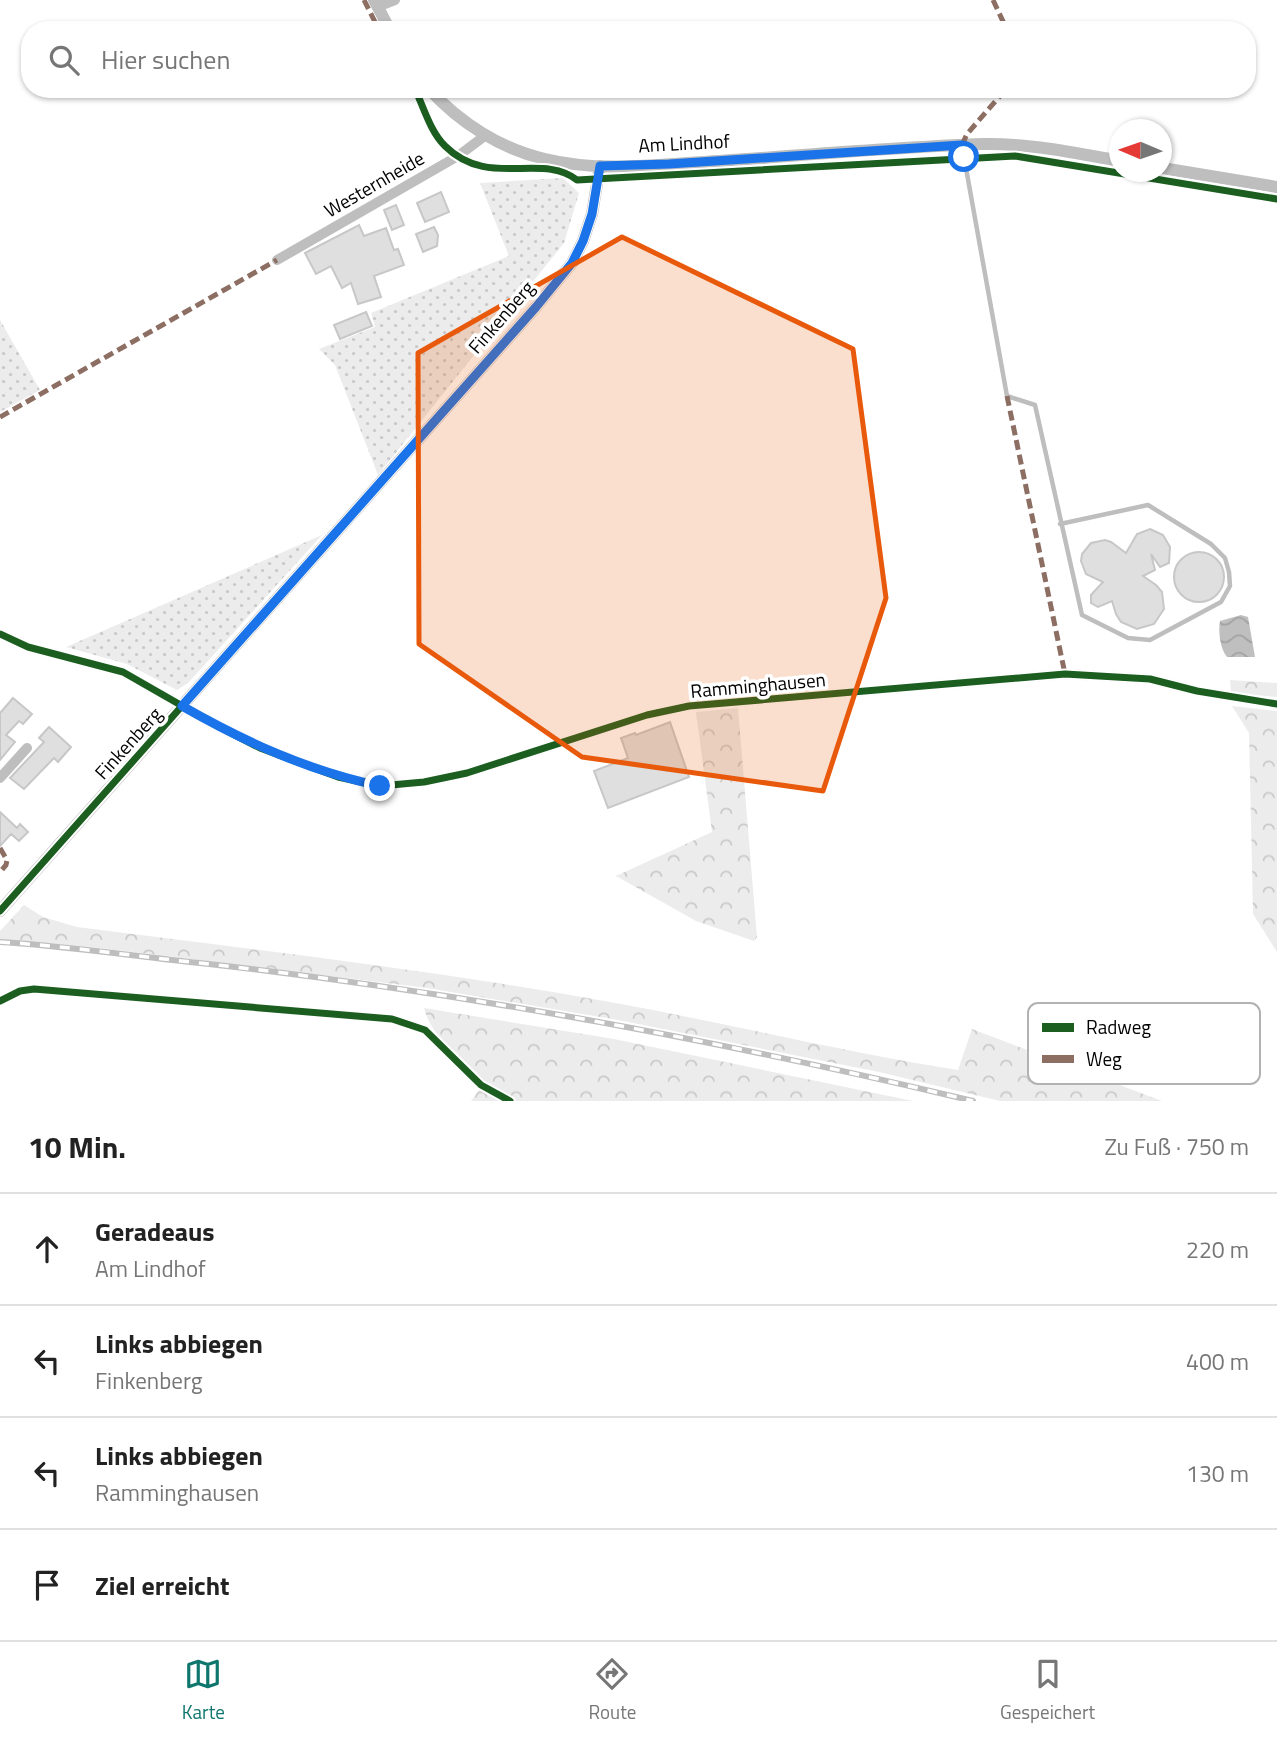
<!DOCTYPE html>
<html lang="de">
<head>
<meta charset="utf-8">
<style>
	:root { --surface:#fff; --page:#f6f6f6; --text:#222; --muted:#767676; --line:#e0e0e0; --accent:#0f766e }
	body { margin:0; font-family:"Titillium Web",sans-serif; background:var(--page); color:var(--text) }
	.compass { position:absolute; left:1109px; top:119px; width:63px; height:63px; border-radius:50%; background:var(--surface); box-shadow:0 2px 5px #0004; rotate:272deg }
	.stop { position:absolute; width:21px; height:21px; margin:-16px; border:5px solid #1a73e8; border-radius:50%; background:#fff }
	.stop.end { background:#1a73e8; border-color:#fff; box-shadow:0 2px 7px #0008 }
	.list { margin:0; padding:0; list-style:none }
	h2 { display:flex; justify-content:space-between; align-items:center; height:91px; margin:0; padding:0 28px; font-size:30px }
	h2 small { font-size:23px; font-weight:400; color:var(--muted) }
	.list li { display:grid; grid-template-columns:46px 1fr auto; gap:21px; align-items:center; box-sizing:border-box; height:112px; padding:0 28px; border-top:2px solid var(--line) }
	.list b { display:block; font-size:26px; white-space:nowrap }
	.list p { margin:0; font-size:23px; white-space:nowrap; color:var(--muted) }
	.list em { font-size:23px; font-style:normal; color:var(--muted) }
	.icon { flex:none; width:38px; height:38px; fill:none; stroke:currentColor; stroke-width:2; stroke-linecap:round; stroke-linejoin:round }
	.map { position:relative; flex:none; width:1277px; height:1101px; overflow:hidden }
	.search { position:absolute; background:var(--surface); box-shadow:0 2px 5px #0004; left:21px; right:21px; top:21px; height:77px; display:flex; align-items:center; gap:18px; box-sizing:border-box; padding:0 24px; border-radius:28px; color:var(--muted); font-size:26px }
	.sheet { height:539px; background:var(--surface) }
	nav { display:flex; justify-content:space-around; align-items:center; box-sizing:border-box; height:98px; border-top:2px solid var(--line); background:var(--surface); font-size:19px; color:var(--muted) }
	nav a { display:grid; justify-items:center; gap:4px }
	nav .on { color:var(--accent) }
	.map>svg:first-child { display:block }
</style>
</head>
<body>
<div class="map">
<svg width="1277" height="1101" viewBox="0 0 1277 1101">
	<defs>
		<pattern id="grass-dots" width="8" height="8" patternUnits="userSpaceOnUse" patternTransform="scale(1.75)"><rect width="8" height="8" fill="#ececec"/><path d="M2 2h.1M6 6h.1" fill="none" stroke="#c9c9c9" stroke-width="1.8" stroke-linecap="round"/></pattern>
		<pattern id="forest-crowns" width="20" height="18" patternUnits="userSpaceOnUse" patternTransform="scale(1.75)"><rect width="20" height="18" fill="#ececec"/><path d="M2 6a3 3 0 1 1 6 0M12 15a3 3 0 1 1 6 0" fill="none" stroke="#c9c9c9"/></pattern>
		<pattern id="water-waves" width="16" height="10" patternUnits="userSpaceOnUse" patternTransform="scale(1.75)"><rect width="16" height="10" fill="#bfbfbf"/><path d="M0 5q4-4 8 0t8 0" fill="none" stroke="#a2a2a2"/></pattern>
	</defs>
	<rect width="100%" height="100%" fill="#fff"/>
	<path fill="url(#grass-dots)" d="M 563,178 L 579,193 L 564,243 L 378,475 L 335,365 L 319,349 L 375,327 L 371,313 L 509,256 L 480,183 Z
		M 0,320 L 40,390 L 0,412 Z
		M 322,535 L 188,683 L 177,690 L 127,664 L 66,647 Z"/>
	<path fill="url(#forest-crowns)" d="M 1230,680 L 1277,683 L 1277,697 L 1231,693 Z
		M 1232,706 L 1277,711 L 1277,952 L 1253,914 L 1249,733 Z
		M 738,708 L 757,937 L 754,941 L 696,921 L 616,876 L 712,832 L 696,712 Z
		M 24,905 L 43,917 L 77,927 C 258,950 441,971 621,1004 C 734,1025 845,1052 958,1070 L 972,1029 L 1162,1101 L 1000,1101 L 879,1072 L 618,1020 L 427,988 L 109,949 L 0,940 L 0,931 Z
		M 424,1008 L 614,1039 L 913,1101 L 471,1101 L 484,1083 C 463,1062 432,1038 424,1008 Z"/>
	<path fill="url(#water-waves)" d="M 1241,615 L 1248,617 L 1255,657 L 1227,657 C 1220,649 1218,631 1220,621 Z"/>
	<path fill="#dfdfdf" stroke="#c7c7c7" stroke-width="2" d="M 441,192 L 449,212 L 425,222 L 417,203 Z
		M 396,205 L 404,225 L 392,230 L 384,210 Z
		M 359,225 L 364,236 L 386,228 L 394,250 L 398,249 L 404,265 L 374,276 L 381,297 L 358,304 L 351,283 L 342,288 L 331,266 L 316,274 L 305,253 Z
		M 434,227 L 438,235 L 437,246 L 423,252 L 416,234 Z
		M 366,312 L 372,326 L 340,339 L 334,325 Z
		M 1150,529 L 1163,535 L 1170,547 L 1169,563 L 1160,567 L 1151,554 L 1155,570 L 1143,576 L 1156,585 L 1162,592 L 1164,609 L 1154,624 L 1137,629 L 1121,622 L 1116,614 L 1112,601 L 1098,607 L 1091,603 L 1091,595 L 1103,582 L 1086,574 L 1081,561 L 1082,554 L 1091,543 L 1105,540 L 1111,542 L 1126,553 L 1137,534 Z
		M1174 577a25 25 0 1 1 50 0a25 25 0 1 1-50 0Z
		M 13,698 L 32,714 L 23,724 L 19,721 L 6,735 L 15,742 L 0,760 L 0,713 Z
		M 670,722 L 689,777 L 608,808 L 594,771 L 628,758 L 621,738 L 635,733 L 636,735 Z
		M 49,727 L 71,747 L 58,762 L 54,758 L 24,789 L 10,778 L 44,742 L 39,738 Z
		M 0,812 L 17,828 L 20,824 L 28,832 L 19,841 L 11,834 L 0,846 Z"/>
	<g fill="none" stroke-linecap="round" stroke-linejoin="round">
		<path stroke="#bebebe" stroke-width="4.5" d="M 962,146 L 1007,396 L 1035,405 L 1082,615 L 1128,638 L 1150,640 L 1221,602 L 1230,586 L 1229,572 L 1225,558 L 1211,544 L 1148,505 L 1060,524"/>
		<path stroke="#bebebe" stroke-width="10" d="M 377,7 L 395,0
			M 277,260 L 458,156 L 486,135
			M 0,634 L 28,647 L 123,672 L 219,727 L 260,748 L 338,777 L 380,786 L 424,782 L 467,773 L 647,715 L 689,706 L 1065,674 L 1150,679 L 1197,691 L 1277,704
			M 0,778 L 27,748"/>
		<path stroke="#bebebe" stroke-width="12" d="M 374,0 L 390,30
			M 429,89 C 460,123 501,149 545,159 C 602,173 662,164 719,161 C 807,155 895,147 983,144 C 1029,143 1075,153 1120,161
			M 1162,168 L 1277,187
			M 0,911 L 536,307 L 572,263 L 583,241 L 592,214 L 600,166"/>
		<defs>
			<path id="rail" d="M 0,942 C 67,946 133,956 200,963 C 460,992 718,1040 973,1101"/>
		</defs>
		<use href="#rail" stroke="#bebebe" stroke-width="6"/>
		<use href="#rail" stroke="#fff" stroke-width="3.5" stroke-dasharray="10" stroke-linecap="butt"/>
		<path stroke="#8d6e63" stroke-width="5" stroke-dasharray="10 5" stroke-linecap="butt" d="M 364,0 L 379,30
			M 993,0 L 1007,30
			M 962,145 L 967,134 L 1006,89
			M 1007,396 L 1065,674
			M 0,417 L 277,260
			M 0,848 L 7,860 L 6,865 L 0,872"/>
		<defs>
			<path id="cycleway" d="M 415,89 C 424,108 430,131 445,146 C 488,189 542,152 577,180 L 1015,156 L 1277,199
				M 0,634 L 28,647 L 123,672 L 219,727 L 260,748 L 338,777 L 380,786 L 424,782 L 467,773 L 647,715 L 689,706 L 1065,674 L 1150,679 L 1197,691 L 1277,704
				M 0,911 L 536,307 L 572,263 L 583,241 L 592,214 L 598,179
				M 0,1001 L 20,991 L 34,989 L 392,1019 L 425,1030 L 481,1085 L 510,1101"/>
		</defs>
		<use href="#cycleway" stroke="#fff" stroke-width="11"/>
		<use href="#cycleway" stroke="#1b5e20" stroke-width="7"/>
	</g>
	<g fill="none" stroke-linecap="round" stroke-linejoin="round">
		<path stroke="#1a73e8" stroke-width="9" d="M 380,786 C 309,771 245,742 182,706 L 536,307 L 572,263 L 583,241 L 592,214 L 600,166 L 669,164 L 962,145 L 964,157"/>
	</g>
	<path fill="#e8590c" fill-opacity="0.2" stroke="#e8590c" stroke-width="5" stroke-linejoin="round" d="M 622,237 L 853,349 L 886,598 L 823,791 L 582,757 L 419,644 L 418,353 Z"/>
	<g text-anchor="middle" stroke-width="7" stroke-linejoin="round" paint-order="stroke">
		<g font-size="19" fill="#000" stroke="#fff">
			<text transform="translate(684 143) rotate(-3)" y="7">Am Lindhof</text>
			<text transform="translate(374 184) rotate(-30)" y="7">Westernheide</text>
			<text transform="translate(501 317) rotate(-49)" y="7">Finkenberg</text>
			<text transform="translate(758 685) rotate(-5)" y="7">Ramminghausen</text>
			<text transform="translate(128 743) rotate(-48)" y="7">Finkenberg</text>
		</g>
	</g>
	<rect x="1028" y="1003" width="232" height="81" rx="10" fill="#fff" stroke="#b2b2b2" stroke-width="2"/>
	<rect x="1042" y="1023" width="32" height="9" fill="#1b5e20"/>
	<rect x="1042" y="1055" width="32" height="8" fill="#8d6e63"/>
	<g font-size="19" fill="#000">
		<text x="1086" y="1034">Radweg</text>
		<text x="1086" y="1066">Weg</text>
	</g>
</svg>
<svg class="compass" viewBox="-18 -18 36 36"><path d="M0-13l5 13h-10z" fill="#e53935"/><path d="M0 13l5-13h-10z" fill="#767676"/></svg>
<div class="stop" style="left:964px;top:157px"></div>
<div class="stop end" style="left:380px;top:786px"></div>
<div class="search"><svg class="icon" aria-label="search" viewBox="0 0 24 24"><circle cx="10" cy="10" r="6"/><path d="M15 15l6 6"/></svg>Hier suchen</div>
</div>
<section class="sheet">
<h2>10 Min.<small>Zu Fuß · 750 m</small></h2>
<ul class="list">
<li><svg class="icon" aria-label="ahead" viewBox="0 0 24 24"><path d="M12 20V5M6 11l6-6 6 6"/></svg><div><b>Geradeaus</b><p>Am Lindhof</p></div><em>220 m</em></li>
<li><svg class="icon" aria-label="left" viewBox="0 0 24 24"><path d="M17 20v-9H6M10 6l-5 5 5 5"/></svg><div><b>Links abbiegen</b><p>Finkenberg</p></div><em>400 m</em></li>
<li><svg class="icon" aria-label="left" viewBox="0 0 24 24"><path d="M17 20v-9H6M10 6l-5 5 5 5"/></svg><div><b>Links abbiegen</b><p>Ramminghausen</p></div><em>130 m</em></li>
<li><svg class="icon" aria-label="arrive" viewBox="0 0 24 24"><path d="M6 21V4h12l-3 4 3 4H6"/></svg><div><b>Ziel erreicht</b></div></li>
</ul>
</section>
<nav>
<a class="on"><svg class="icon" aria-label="map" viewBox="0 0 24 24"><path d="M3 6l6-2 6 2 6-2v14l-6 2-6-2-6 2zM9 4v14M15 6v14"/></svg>Karte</a>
<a><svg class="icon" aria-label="directions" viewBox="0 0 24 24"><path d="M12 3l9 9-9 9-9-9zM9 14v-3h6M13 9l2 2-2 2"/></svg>Route</a>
<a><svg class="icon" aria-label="saved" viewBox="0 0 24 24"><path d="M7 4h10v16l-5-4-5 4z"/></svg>Gespeichert</a>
</nav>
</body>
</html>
